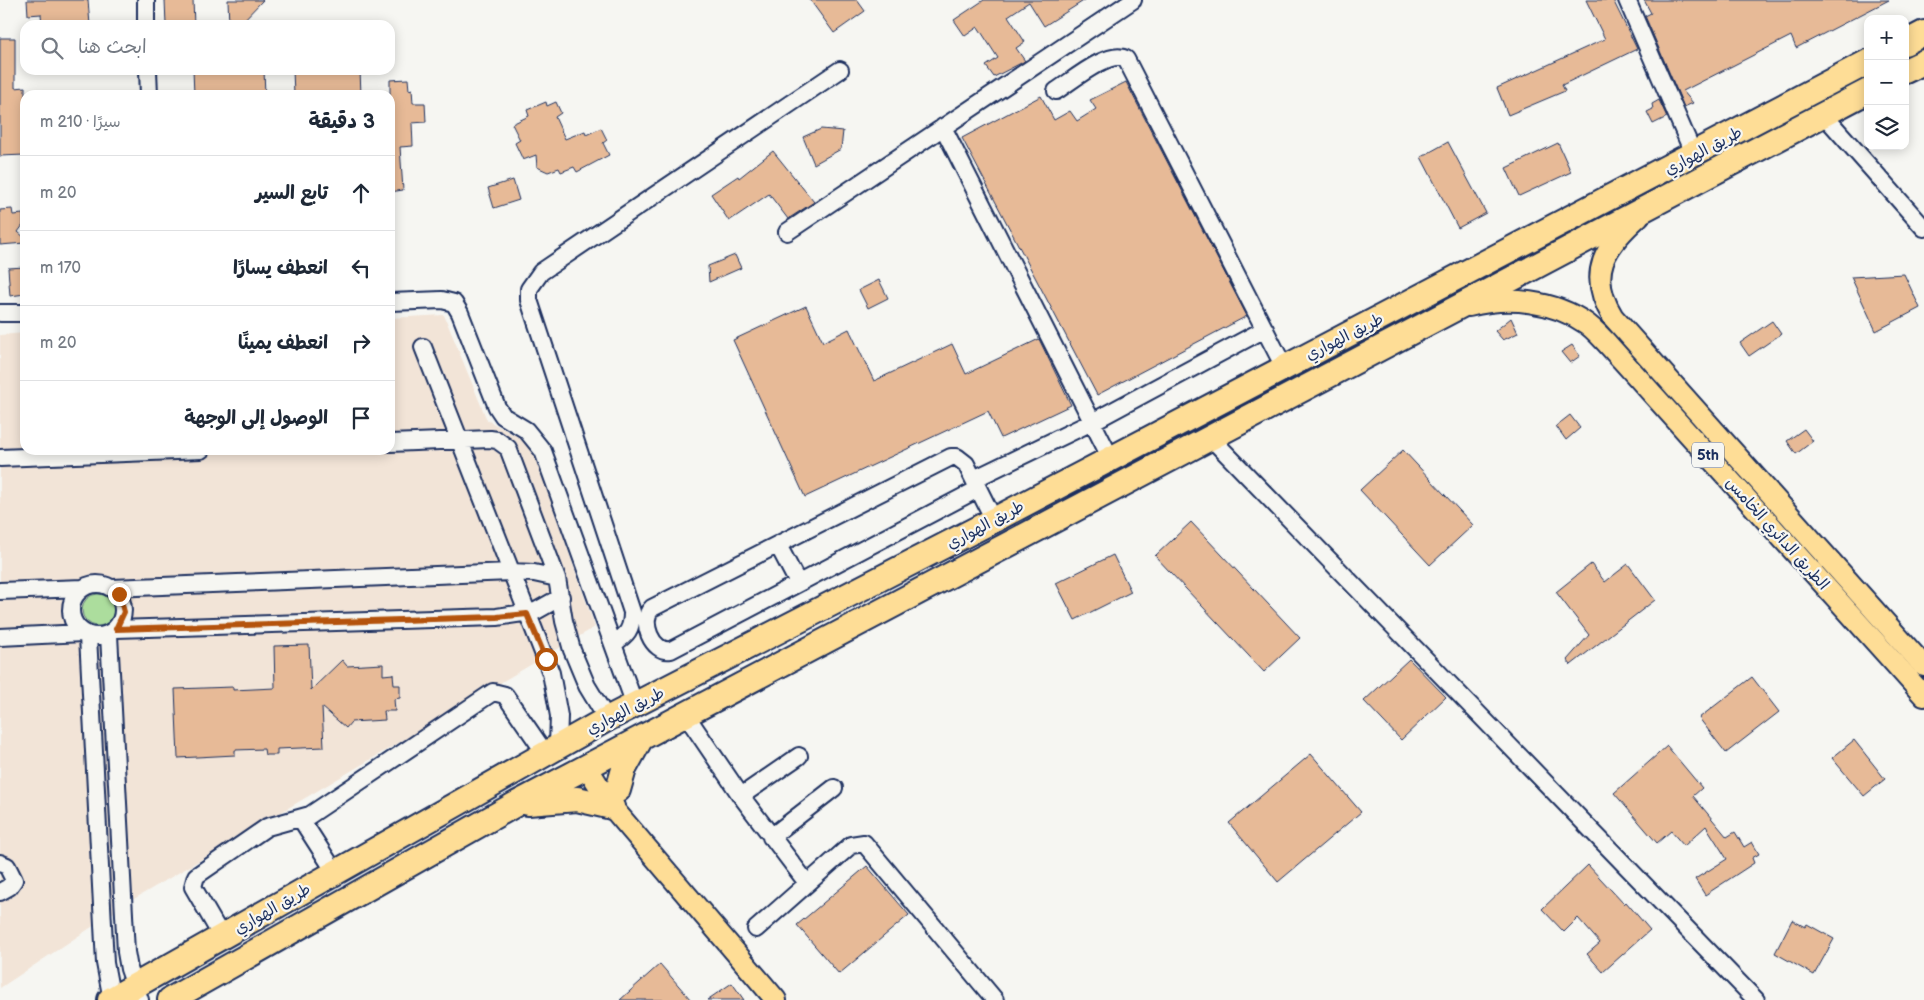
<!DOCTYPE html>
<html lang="ar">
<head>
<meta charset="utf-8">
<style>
	:root { --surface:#fff; --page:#f6f6f7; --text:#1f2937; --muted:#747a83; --line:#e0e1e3 }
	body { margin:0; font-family:"Balsamiq Sans","Playpen Sans Arabic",sans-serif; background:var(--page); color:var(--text); direction:rtl }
	.controls { position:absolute; right:15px; top:15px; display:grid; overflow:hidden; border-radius:10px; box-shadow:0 2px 12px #0003 }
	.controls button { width:45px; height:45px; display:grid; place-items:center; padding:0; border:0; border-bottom:1px solid var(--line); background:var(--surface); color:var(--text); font:25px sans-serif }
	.stop { position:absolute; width:15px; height:15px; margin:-11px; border:4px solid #b45309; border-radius:50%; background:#fff }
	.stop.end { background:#b45309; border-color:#fff; box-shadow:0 1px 5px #0008 }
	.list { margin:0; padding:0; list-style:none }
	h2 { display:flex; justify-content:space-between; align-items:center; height:65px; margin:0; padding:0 20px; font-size:21px }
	h2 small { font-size:16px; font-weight:400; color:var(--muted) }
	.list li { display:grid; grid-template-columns:32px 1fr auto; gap:15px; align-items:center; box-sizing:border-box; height:75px; padding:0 20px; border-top:1px solid var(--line) }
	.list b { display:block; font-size:19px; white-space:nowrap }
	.list em { font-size:16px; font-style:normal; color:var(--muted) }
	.icon { flex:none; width:28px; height:28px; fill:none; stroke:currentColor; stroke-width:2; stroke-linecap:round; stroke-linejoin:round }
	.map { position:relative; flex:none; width:1924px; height:1000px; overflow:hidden; direction:ltr }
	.search { position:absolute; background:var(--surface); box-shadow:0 2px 12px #0003; left:20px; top:20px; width:375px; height:55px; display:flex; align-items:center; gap:12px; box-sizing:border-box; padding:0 18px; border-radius:15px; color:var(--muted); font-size:19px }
	.panel { position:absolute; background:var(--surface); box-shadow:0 2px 12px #0003; left:20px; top:90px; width:375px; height:365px; border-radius:15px; direction:rtl }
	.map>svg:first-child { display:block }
</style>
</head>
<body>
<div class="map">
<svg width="1924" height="1000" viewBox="0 0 1924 1000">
	<rect width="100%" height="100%" fill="#f6f6f2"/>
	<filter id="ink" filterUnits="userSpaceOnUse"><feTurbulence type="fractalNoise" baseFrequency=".02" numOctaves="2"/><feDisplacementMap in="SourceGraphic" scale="10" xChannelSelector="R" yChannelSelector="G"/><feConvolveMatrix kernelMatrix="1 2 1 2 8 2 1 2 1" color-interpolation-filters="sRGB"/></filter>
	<g filter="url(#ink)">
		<path fill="#f2e4d7" d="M 444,315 L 487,420 L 531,444 L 595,627 L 134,899 L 0,988 L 0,335 L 25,333 L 25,450 L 390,450 L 390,318 Z"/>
		<path fill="#acdd9d" stroke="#64867e" d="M82 610a16 16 0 1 1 32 0a16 16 0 1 1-32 0Z"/>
		<path fill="#e7ba97" stroke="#1b2f5e" d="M 27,0 L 88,0 L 90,25 L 42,25 L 41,14 L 28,15 Z
			M 165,0 L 193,0 L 194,25 L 166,25 Z
			M 228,0 L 263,0 L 239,25 L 229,25 Z
			M 810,0 L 857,0 L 865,11 L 834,33 Z
			M 984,0 L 1085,0 L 1044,26 L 1029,2 L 1008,16 L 1025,42 L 1016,48 L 1025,61 L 994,77 L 986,66 L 998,58 L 978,27 L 965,36 L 954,20 Z
			M 1586,0 L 1613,0 L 1637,49 L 1562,85 L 1565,91 L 1508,115 L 1497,88 L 1605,39 Z
			M 1644,0 L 1889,0 L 1796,48 L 1791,36 L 1683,91 L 1693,103 L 1684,107 L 1645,16 L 1651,13 Z
			M 0,38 L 15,38 L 15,88 L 25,87 L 25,155 L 0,156 Z
			M 193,70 L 264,70 L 265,95 L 194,95 Z
			M 293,70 L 360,70 L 361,95 L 294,95 Z
			M 408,79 L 409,90 L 412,89 L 413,103 L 425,103 L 426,122 L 412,123 L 413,146 L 400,147 L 403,190 L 390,192 L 390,80 Z
			M 1126,82 L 1247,316 L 1097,395 L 962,138 L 1041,96 L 1054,120 L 1070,111 L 1077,121 L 1096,109 L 1090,100 Z
			M 1659,100 L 1667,117 L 1653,124 L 1647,112 L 1653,109 L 1652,104 Z
			M 546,102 L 547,106 L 556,102 L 561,113 L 555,117 L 565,139 L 585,131 L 586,135 L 601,128 L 607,140 L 603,143 L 609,155 L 577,172 L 574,167 L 561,172 L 559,168 L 548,172 L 537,167 L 536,155 L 523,160 L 515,143 L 520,140 L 512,124 L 529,116 L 527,110 Z
			M 821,129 L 843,131 L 841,149 L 814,164 L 803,137 Z
			M 1448,142 L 1486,213 L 1458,228 L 1421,157 Z
			M 1558,143 L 1571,172 L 1519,196 L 1506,168 Z
			M 773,151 L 814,202 L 788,219 L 769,194 L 729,221 L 711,194 L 738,176 L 739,178 Z
			M 513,180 L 519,200 L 494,208 L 488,188 Z
			M 12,209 L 13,215 L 23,214 L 23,225 L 18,232 L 25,238 L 25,243 L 0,245 L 0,210 Z
			M 735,255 L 741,268 L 709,282 L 708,266 Z
			M 25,267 L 25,294 L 10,296 L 8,268 Z
			M 1904,274 L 1920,308 L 1876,331 L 1851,277 Z
			M 879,280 L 888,298 L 868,308 L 859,290 Z
			M 806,306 L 823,342 L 849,329 L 874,381 L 952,344 L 966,374 L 1039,339 L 1071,405 L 1001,438 L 988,411 L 805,497 L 733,340 Z
			M 1511,318 L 1518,333 L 1503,340 L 1495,331 Z
			M 1772,321 L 1781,334 L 1749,356 L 1740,343 Z
			M 1572,345 L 1580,356 L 1570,363 L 1561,352 Z
			M 1570,415 L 1580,428 L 1566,440 L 1556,426 Z
			M 1804,429 L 1813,441 L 1796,454 L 1787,441 Z
			M 1403,450 L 1473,525 L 1430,565 L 1360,490 Z
			M 1191,522 L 1300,638 L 1264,672 L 1155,556 Z
			M 1113,555 L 1131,592 L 1075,620 L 1056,583 Z
			M 1591,564 L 1605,582 L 1628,564 L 1655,600 L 1571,665 L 1567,660 L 1589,635 L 1556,592 Z
			M 309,645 L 311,690 L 342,660 L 347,666 L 383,664 L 383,675 L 393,674 L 394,685 L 400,685 L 400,698 L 394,699 L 395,711 L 384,711 L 385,720 L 351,722 L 346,728 L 322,707 L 324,747 L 277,749 L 277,755 L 265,755 L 264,749 L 235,750 L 235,755 L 178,758 L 175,689 L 233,687 L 233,690 L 275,688 L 274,646 Z
			M 1409,659 L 1446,697 L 1401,740 L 1364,701 Z
			M 1752,677 L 1779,712 L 1726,753 L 1699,718 Z
			M 1854,740 L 1885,779 L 1864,796 L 1832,758 Z
			M 1667,746 L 1702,788 L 1693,796 L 1727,837 L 1735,832 L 1744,847 L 1752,842 L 1759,854 L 1752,858 L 1754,863 L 1705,895 L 1695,879 L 1727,859 L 1706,826 L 1684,846 L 1671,831 L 1657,843 L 1614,793 Z
			M 1311,754 L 1361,812 L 1278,882 L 1229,823 Z
			M 1588,865 L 1624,904 L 1626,902 L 1650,930 L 1603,972 L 1587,954 L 1600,943 L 1578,918 L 1564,932 L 1542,909 Z
			M 867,866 L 909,915 L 839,974 L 797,925 Z
			M 1792,920 L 1805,927 L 1807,924 L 1834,939 L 1814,975 L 1775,953 Z
			M 660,964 L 691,1000 L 620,1000 Z
			M 732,983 L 744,1000 L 707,1000 Z"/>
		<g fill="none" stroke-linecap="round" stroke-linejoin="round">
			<defs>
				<path id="minor" d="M 146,0 L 146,25
					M 1627,0 L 1694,155
					M 148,70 L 149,95
					M 1056,91 C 1072,81 1109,49 1126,59 L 1284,367
					M 1823,114 L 1924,228
					M 943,127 L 1110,457
					M 787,232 L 1133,0
					M 390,302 L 442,300 L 454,303 L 460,313 L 497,407 L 503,416 L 526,430 L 543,451 L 635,705
					M 0,313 L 25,313
					M 423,347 L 551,673 L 559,716 L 558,745
					M 1210,437 L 1756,1000
					M 390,443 L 490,439 L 497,440 L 508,448 L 557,578 L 564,621 L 572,650 L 587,686 L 607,719
					M 0,458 L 201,450
					M 974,479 L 1092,422 L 1265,329
					M 978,489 L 671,650 C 652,654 639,620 652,608 L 951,457 L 957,457 L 966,464 L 994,520
					M 778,545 L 798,583
					M71 610a26 26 0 1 1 52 0a26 26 0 1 1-52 0Z
					M 112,588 L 511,572 L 534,573 L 557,578
					M 0,591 L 83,588
					M 116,629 L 497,617 L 536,611 L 561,597
					M 109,635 L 126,952 L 129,969 L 140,1000
					M 88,636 L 105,963 L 112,1000
					M 0,637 L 83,633
					M 613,644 C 627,635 632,630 632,612 L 529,300 L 529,289 L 541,272 L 840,70
					M 686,715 L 741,796 L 807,883
					M 741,796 L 799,756
					M 301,819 L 335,872
					M 771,837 L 834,788
					M 0,863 L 7,866 L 14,880 L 9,887 L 0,892
					M 756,929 L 851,845 L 864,843 L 995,1000
					M 222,937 L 193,887 L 196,876 L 267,827 L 310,815 L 493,692 L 505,695 L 545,753"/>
				<path id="major" d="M 1639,216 C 1605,246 1586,273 1613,317 L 1924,666
					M 1469,306 C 1508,296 1553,300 1587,324 C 1600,334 1611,348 1622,360 L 1924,696
					M 587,767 L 612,807 L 776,1000"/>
				<path id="highway" d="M 1905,43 L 1924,33
					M 1905,71 L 1924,62
					M 618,790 L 624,769 L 640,740
					M 528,803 L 577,799 L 612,807
					M 110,1000 L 607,719 L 994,520 L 1868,62
					M 170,1000 L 516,804 L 1868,91"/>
			</defs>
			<use href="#minor" stroke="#1b2f5e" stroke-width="20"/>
			<use href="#major" stroke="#1b2f5e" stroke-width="24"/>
			<use href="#highway" stroke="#1b2f5e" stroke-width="28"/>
			<use href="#minor" stroke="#f6f6f2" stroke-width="16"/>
			<use href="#major" stroke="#fedd96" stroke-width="20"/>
			<use href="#highway" stroke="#fedd96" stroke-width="24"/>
		</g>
	</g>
	<g fill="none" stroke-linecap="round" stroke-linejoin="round" filter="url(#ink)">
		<path stroke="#b45309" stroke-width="6" d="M 119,594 L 124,612 L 116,629 L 497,617 L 527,614 L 546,659"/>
	</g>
	<g text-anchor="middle" stroke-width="4.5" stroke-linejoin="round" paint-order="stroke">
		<rect fill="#f6f6f2" stroke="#5d6b8a" stroke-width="1" x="1692" y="442.5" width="32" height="25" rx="4"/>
		<g font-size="15" font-weight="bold" fill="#1b2f5e">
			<text x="1708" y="460">5th</text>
		</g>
		<g font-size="16" fill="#1b2f5e" stroke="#f6f6f2">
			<text transform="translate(1703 150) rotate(-28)" y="6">طريق الهواري</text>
			<text transform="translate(1344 336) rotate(-27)" y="6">طريق الهواري</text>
			<text transform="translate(985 524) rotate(-28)" y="6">طريق الهواري</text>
			<text transform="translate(1778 533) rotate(48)" y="6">الطريق الدائري الخامس</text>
			<text transform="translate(625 710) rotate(-27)" y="6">طريق الهواري</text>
			<text transform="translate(272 908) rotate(-30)" y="6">طريق الهواري</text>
		</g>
	</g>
</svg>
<div class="controls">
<button>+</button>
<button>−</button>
<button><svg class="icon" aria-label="layers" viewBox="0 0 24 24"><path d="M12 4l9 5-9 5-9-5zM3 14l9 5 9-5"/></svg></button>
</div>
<div class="stop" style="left:546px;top:659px"></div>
<div class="stop end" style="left:119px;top:594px"></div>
<div class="search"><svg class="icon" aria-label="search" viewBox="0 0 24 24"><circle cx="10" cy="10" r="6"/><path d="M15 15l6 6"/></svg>ابحث هنا</div>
<section class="panel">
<h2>3 دقيقة<small>سيرًا · 210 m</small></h2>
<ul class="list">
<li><svg class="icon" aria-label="ahead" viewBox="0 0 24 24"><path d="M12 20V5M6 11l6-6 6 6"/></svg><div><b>تابع السير</b></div><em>20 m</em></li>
<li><svg class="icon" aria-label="left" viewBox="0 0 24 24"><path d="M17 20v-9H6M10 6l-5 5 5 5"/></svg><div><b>انعطف يسارًا</b></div><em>170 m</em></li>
<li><svg class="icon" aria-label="right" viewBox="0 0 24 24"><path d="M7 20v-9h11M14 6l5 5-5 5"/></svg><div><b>انعطف يمينًا</b></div><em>20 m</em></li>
<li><svg class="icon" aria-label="arrive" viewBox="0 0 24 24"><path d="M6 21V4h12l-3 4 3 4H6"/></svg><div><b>الوصول إلى الوجهة</b></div></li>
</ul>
</section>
</div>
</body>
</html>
